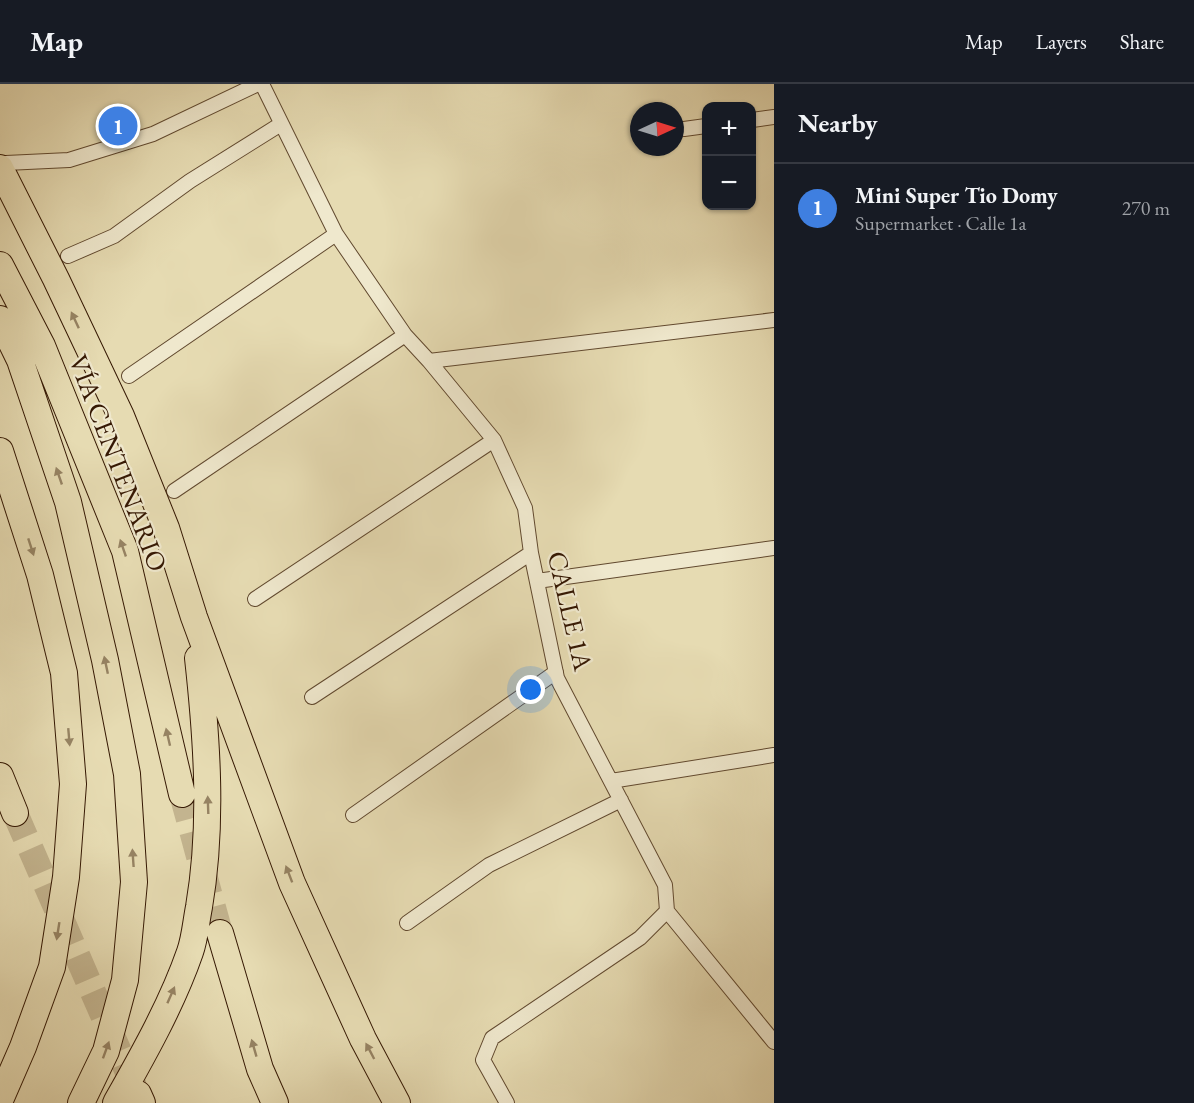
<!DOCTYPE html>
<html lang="en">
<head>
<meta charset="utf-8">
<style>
	:root { --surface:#171b24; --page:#242831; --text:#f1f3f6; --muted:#9ea1a6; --line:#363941; --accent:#c59692 }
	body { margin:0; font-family:"EB Garamond",serif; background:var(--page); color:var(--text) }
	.controls { position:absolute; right:18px; top:18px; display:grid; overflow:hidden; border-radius:12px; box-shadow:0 2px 4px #0004 }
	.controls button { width:54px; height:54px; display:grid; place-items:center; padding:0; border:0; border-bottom:2px solid var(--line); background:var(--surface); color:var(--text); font:30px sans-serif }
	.compass { position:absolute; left:630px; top:18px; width:54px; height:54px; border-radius:50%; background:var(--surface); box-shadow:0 2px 4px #0004; rotate:86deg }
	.you { position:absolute; left:531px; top:606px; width:21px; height:21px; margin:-15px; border:4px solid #fff; border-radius:50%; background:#1a73e8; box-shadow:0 0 0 9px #1a73e833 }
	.badge { display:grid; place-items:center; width:39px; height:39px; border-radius:50%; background:var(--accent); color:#fff; font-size:20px; font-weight:700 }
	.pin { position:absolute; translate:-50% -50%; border:3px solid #fff; box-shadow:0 2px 6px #0006 }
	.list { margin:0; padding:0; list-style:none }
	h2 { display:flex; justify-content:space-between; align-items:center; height:78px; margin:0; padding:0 24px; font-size:26px }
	h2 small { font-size:20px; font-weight:400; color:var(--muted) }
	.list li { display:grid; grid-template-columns:39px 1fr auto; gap:18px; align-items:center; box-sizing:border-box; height:90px; padding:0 24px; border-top:2px solid var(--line) }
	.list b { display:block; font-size:22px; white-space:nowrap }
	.list p { margin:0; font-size:20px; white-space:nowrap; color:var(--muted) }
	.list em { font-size:20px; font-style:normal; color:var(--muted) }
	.map { position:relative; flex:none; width:774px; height:1019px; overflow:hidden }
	header { display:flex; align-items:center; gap:36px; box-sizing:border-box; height:84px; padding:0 30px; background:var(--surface); border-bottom:2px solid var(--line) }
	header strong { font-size:28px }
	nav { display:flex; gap:33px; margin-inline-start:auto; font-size:21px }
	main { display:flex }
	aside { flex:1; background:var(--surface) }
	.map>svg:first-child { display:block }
</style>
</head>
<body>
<header>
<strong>Map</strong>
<nav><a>Map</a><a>Layers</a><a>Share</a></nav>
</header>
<main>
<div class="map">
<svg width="774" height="1019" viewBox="0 0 774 1019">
	<rect width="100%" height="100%" fill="#e6dbb2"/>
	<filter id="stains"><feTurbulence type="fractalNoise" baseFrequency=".00333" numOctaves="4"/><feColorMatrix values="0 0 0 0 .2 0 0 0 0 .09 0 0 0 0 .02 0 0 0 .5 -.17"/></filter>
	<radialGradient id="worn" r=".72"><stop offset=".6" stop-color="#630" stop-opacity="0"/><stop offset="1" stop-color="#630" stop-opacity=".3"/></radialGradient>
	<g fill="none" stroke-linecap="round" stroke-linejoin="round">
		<path stroke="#c3b48f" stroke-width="26" stroke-dasharray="26 13" stroke-linecap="butt" d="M 182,710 L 220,849
			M 15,729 L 137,1009"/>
		<defs>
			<path id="street" d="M 262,0 L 336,150 L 405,251 L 429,277 L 494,356 L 525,424 L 531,469 L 557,594 L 665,801 L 667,827 L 640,854 L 492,954 L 483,976 L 507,1019
				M 752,36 L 774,33
				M 684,45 L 706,42
				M 6,79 L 69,76 L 153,50 L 258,0
				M 68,172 L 114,152 L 190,97 L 281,40
				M 429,277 L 774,236
				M 129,292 L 336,150
				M 174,407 L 405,251
				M 537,497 L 774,464
				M 255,515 L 494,356
				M 312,613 L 531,469
				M 611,697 L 774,671
				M 353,731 L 556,588
				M 667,827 L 774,958
				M 407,839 L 489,781 L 621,716"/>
			<path id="highway" d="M 0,84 L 56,195 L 121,332 L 166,444 L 194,533 L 292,799 L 363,955 L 397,1019
				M 0,181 L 42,262 L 125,467 L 182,710
				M 0,235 L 20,276 L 68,418 L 105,576 L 127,690 L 134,798 L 125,896 L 106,967 L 81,1019
				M 0,367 L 40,491 L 64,589 L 73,700 L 66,793 L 52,883 L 23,963 L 0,1016
				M 0,692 L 15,729
				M 220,849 L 260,985 L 275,1019
				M 138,1010 L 142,1019
				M 116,1019 C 143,971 172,920 190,868 C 195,854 196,838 199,823 C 213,741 207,656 198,574"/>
		</defs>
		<use href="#street" stroke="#61492f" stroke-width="16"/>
		<use href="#highway" stroke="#351803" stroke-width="28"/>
		<use href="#street" stroke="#efe8cd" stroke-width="14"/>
		<use href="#highway" stroke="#e6dbb2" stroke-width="26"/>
	</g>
	<defs><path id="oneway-solid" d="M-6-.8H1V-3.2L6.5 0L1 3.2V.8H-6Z" transform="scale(1.5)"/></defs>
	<g fill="#968363">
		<use href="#oneway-solid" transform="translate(75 236) rotate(-115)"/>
		<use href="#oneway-solid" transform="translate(59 392) rotate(-109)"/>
		<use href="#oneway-solid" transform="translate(31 463) rotate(72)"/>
		<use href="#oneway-solid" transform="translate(123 464) rotate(-109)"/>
		<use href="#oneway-solid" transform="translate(106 581) rotate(-102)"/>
		<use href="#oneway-solid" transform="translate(69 653) rotate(85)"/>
		<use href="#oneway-solid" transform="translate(168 653) rotate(-103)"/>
		<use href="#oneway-solid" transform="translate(208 721) rotate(-92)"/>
		<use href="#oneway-solid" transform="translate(133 774) rotate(-94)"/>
		<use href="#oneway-solid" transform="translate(289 790) rotate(-111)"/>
		<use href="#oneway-solid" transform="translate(58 847) rotate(99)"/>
		<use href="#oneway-solid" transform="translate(171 911) rotate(-66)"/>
		<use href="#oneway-solid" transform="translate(254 964) rotate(-106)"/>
		<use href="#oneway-solid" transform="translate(106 966) rotate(-70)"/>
		<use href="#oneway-solid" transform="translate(370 967) rotate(-118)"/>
	</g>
	<g text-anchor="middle" stroke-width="4.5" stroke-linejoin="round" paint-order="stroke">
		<g font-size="27" fill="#351803" stroke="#efe8cd">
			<text transform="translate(118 379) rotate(69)" y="9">VÍA CENTENARIO</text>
			<text transform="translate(570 527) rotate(77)" y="9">CALLE 1A</text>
		</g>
	</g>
	<rect width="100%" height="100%" filter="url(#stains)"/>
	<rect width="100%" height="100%" fill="url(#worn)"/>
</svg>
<div class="controls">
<button>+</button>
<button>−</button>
</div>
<svg class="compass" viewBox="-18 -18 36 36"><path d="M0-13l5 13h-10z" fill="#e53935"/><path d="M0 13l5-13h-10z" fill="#9ea1a6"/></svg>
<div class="you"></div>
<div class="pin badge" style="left:118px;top:42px;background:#3f7fe0">1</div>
</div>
<aside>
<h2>Nearby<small></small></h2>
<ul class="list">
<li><span class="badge" style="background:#3f7fe0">1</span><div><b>Mini Super Tio Domy</b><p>Supermarket · Calle 1a</p></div><em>270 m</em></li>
</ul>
</aside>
</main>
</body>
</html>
